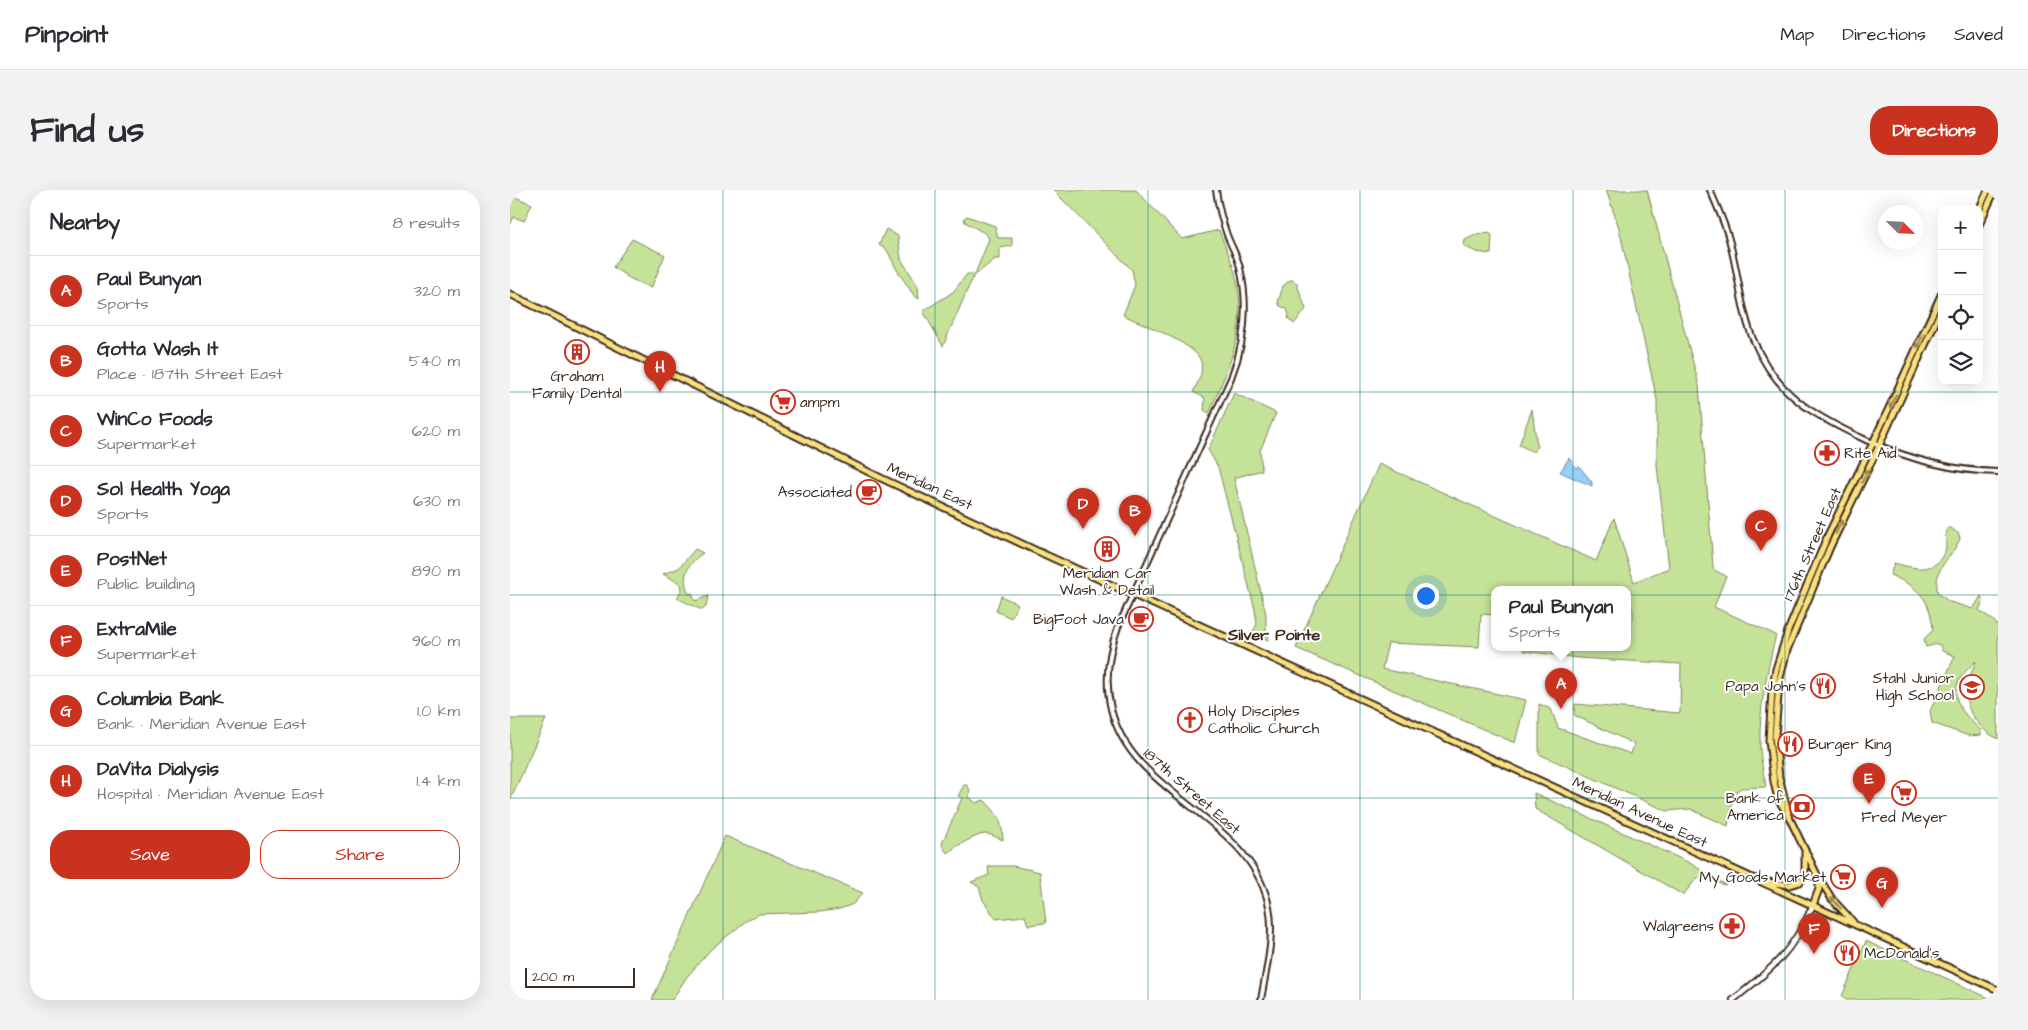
<!DOCTYPE html>
<html lang="en">
<head>
<meta charset="utf-8">
<style>
	:root { --surface:#fff; --page:#f2f2f3; --text:#2b2b33; --muted:#7c7c81; --line:#e1e1e2; --accent:#c8321e }
	body { margin:0; font-family:"Architects Daughter",sans-serif; background:var(--page); color:var(--text) }
	.controls { position:absolute; right:15px; top:15px; display:grid; overflow:hidden; border-radius:10px; box-shadow:0 5px 20px #0002 }
	.controls button { width:45px; height:45px; display:grid; place-items:center; padding:0; border:0; border-bottom:1px solid var(--line); background:var(--surface); color:var(--text); font:25px sans-serif }
	.compass { position:absolute; left:1368px; top:15px; width:45px; height:45px; border-radius:50%; background:var(--surface); box-shadow:0 5px 20px #0002; rotate:114deg }
	.scale { position:absolute; left:15px; bottom:12px; width:110px; box-sizing:border-box; padding-left:5px; border:2px solid #3b2a1e; border-top:0; font-size:14px; line-height:18px; white-space:nowrap; color:#3b2a1e; -webkit-text-stroke:4px #fff; paint-order:stroke }
	.you { position:absolute; left:915px; top:405px; width:18px; height:18px; margin:-12px; border:4px solid #fff; border-radius:50%; background:#1a73e8; box-shadow:0 0 0 8px #1a73e833 }
	.badge { display:grid; place-items:center; width:32px; height:32px; border-radius:50%; background:var(--accent); color:#fff; font-size:16px; font-weight:700 }
	.pin { position:absolute; translate:-50% -41px; filter:drop-shadow(0 1px 2px #0008) }
	.pin::after { content:''; position:absolute; top:26px; width:18px; height:15px; background:inherit; clip-path:polygon(0 0,100% 0,50% 100%) }
	.popup { position:absolute; left:981px; top:396px; width:140px; height:65px; box-sizing:border-box; display:grid; place-content:center; border-radius:10px; background:var(--surface); filter:drop-shadow(0 1px 4px #0005); font-size:16px; white-space:nowrap; color:var(--muted) }
	.popup b { font-size:19px; color:var(--text) }
	.popup::after { content:''; position:absolute; left:50%; top:100%; margin-left:-10px; border:10px solid transparent; border-top-color:var(--surface) }
	.list { margin:0; padding:0; list-style:none }
	h2 { display:flex; justify-content:space-between; align-items:center; height:65px; margin:0; padding:0 20px; font-size:21px }
	h2 small { font-size:16px; font-weight:400; color:var(--muted) }
	.list li { display:grid; grid-template-columns:32px 1fr auto; gap:15px; align-items:center; box-sizing:border-box; height:70px; padding:0 20px; border-top:1px solid var(--line) }
	.list b { display:block; font-size:19px; white-space:nowrap }
	.list p { margin:0; font-size:16px; white-space:nowrap; color:var(--muted) }
	.list em { font-size:16px; font-style:normal; color:var(--muted) }
	.actions { display:flex; gap:10px; padding:15px 20px }
	.actions a { flex:1; padding:11px 0; border:1px solid var(--accent); border-radius:20px; text-align:center; font-size:18px; color:var(--accent) }
	.actions .main { background:var(--accent); color:#fff }
	.icon { flex:none; width:28px; height:28px; fill:none; stroke:currentColor; stroke-width:2; stroke-linecap:round; stroke-linejoin:round }
	.map { position:relative; flex:none; width:1488px; height:810px; overflow:hidden; border-radius:20px }
	header { display:flex; align-items:center; gap:30px; box-sizing:border-box; height:70px; padding:0 25px; background:var(--surface); border-bottom:1px solid var(--line) }
	header strong { font-size:24px }
	nav { display:flex; gap:28px; margin-inline-start:auto; font-size:18px }
	.intro { display:flex; align-items:center; justify-content:space-between; box-sizing:border-box; height:120px; padding:0 30px }
	h1 { margin:0; font-size:35px }
	.button { padding:12px 22px; border-radius:20px; background:var(--accent); color:#fff; font-size:18px; font-weight:700 }
	main { display:flex; gap:30px; padding:0 30px }
	aside { flex:1; background:var(--surface); border-radius:20px; box-shadow:0 5px 20px #0002 }
	.map>svg:first-child { display:block }
</style>
</head>
<body>
<header>
<strong>Pinpoint</strong>
<nav><a>Map</a><a>Directions</a><a>Saved</a></nav>
</header>
<div class="intro"><h1>Find us</h1><a class="button">Directions</a></div>
<main>
<aside>
<h2>Nearby<small>8 results</small></h2>
<ul class="list">
<li><span class="badge">A</span><div><b>Paul Bunyan</b><p>Sports</p></div><em>320 m</em></li>
<li><span class="badge">B</span><div><b>Gotta Wash It</b><p>Place · 187th Street East</p></div><em>540 m</em></li>
<li><span class="badge">C</span><div><b>WinCo Foods</b><p>Supermarket</p></div><em>620 m</em></li>
<li><span class="badge">D</span><div><b>Sol Health Yoga</b><p>Sports</p></div><em>630 m</em></li>
<li><span class="badge">E</span><div><b>PostNet</b><p>Public building</p></div><em>890 m</em></li>
<li><span class="badge">F</span><div><b>ExtraMile</b><p>Supermarket</p></div><em>960 m</em></li>
<li><span class="badge">G</span><div><b>Columbia Bank</b><p>Bank · Meridian Avenue East</p></div><em>1.0 km</em></li>
<li><span class="badge">H</span><div><b>DaVita Dialysis</b><p>Hospital · Meridian Avenue East</p></div><em>1.4 km</em></li>
</ul>
<div class="actions"><a class="main">Save</a><a>Share</a></div>
</aside>
<div class="map">
<svg width="1488" height="810" viewBox="0 0 1488 810">
	<rect width="100%" height="100%" fill="#fff"/>
	<filter id="ink" filterUnits="userSpaceOnUse"><feTurbulence type="fractalNoise" baseFrequency=".02" numOctaves="2"/><feDisplacementMap in="SourceGraphic" scale="10" xChannelSelector="R" yChannelSelector="G"/><feConvolveMatrix kernelMatrix="1 2 1 2 8 2 1 2 1" color-interpolation-filters="sRGB"/></filter>
	<g filter="url(#ink)">
		<path fill="#c5e299" stroke="#80865c" d="M 0,0 L 5,0 L 3,6 L 22,14 L 14,31 L 4,27 L 0,35 Z
			M 543,0 L 626,0 L 672,49 L 709,40 C 715,57 724,75 727,92 C 737,141 718,179 699,223 L 694,220 L 695,208 L 683,202 C 688,192 695,180 690,169 C 683,153 630,133 613,125 L 625,95 L 622,80 Z
			M 1096,0 L 1137,0 L 1189,195 L 1203,376 L 1204,380 L 1216,386 L 1204,417 L 1266,445 C 1257,481 1249,518 1250,555 C 1250,569 1254,584 1256,597 L 1231,598 L 1224,603 L 1218,636 L 1180,619 L 1157,621 L 1029,564 L 1029,514 L 1041,519 L 1048,538 L 1121,564 L 1124,554 L 1064,525 L 1065,514 L 1170,523 L 1171,474 L 1068,468 L 1014,461 L 1012,458 L 1117,458 L 1117,439 L 1123,429 L 1123,421 L 1117,406 L 1117,400 L 985,400 L 985,425 L 971,424 L 969,457 L 878,453 L 872,479 L 1016,510 L 1005,553 L 786,458 L 869,274 L 1086,371 L 1104,328 L 1124,392 L 1159,378 L 1147,276 L 1147,210 L 1109,38 Z
			M 457,26 L 485,36 L 488,48 L 502,48 L 502,56 L 490,58 L 490,69 L 485,69 L 463,87 L 433,156 L 413,121 L 443,102 L 457,84 L 465,84 L 479,49 L 476,44 L 455,32 L 454,28 Z
			M 376,39 L 388,46 L 391,69 L 408,96 L 409,109 L 405,107 L 387,80 L 377,60 L 369,55 Z
			M 979,43 L 982,45 L 981,64 L 966,62 L 954,56 L 955,50 L 965,45 Z
			M 122,49 L 155,65 L 141,98 L 119,88 L 103,77 Z
			M 780,90 L 784,90 L 786,92 L 796,119 L 784,134 L 778,128 L 779,125 L 777,119 L 770,116 L 768,112 L 773,96 Z
			M 724,203 L 766,223 L 750,261 L 752,280 L 724,288 L 756,424 L 756,444 L 759,446 L 758,450 L 742,443 L 747,434 L 745,420 L 708,277 L 698,260 Z
			M 1022,219 L 1027,256 L 1024,262 L 1009,255 Z
			M 1438,338 L 1441,338 L 1449,344 L 1450,349 C 1441,369 1422,378 1428,404 L 1440,412 L 1463,419 L 1471,406 L 1473,411 L 1469,420 L 1484,431 L 1488,437 L 1488,549 C 1469,539 1453,520 1457,498 C 1458,488 1463,480 1466,471 C 1460,477 1451,485 1448,493 C 1440,511 1458,529 1471,540 L 1471,545 L 1459,546 L 1422,533 L 1420,521 L 1445,466 L 1432,461 L 1430,455 L 1427,454 L 1416,457 L 1414,449 L 1423,440 C 1420,407 1408,397 1380,385 L 1384,373 C 1399,377 1421,384 1431,368 C 1433,365 1436,361 1436,357 C 1436,349 1434,346 1438,338 Z
			M 185,359 L 193,363 C 178,374 170,386 179,404 L 182,403 L 185,411 L 198,406 L 196,417 L 192,420 L 167,408 L 172,399 L 171,394 L 153,384 L 169,378 Z
			M 491,406 L 508,414 L 501,428 L 486,421 Z
			M 0,529 L 36,529 L 0,611 Z
			M 454,595 L 457,595 L 460,600 L 459,607 L 466,613 L 474,610 C 488,624 492,630 493,650 C 488,648 483,645 477,644 C 468,643 445,657 437,663 L 432,655 L 433,651 L 452,608 L 448,606 Z
			M 1024,603 L 1178,672 L 1216,695 L 1187,688 L 1173,705 L 1025,619 Z
			M 215,646 L 353,703 L 343,714 L 330,719 L 310,722 L 249,724 L 236,731 L 200,760 L 176,788 L 162,810 L 142,810 Z
			M 484,676 L 503,676 L 530,682 L 536,733 L 518,735 L 515,726 L 486,729 L 473,710 L 469,697 L 461,692 L 479,685 L 478,677 Z
			M 1356,751 L 1483,810 L 1336,810 L 1332,806 Z"/>
		<path fill="#98cff7" stroke="#738da0" d="M 1059,268 L 1066,278 L 1069,276 L 1082,292 L 1082,296 L 1050,282 Z"/>
		<g fill="none" stroke-linecap="round" stroke-linejoin="round">
			<defs>
				<path id="tertiary" d="M 706,0 C 708,15 712,31 717,45 C 721,56 728,67 730,78 C 739,115 735,152 721,188 L 608,437 C 598,464 594,490 601,519 C 622,606 736,624 758,712 C 766,744 756,779 751,810
					M 1200,0 C 1208,18 1217,38 1221,57 C 1229,88 1231,120 1243,149 C 1266,205 1304,226 1356,250 C 1398,269 1441,281 1488,282"/>
				<path id="secondary" d="M 1223,810 C 1262,779 1283,762 1303,715"/>
				<path id="primary" d="M 1469,20 L 1478,0
					M 1469,35 L 1485,0
					M 0,104 L 373,289 L 525,360 L 1488,800
					M 1278,622 L 1269,587 L 1265,546 L 1269,492 L 1277,460 L 1320,357 L 1369,256 L 1432,118
					M 1310,690 L 1322,709 L 1343,732
					M 1258,692 L 1279,695 L 1290,692 L 1295,683 L 1295,662
					M 1303,715 L 1309,699 L 1309,689 L 1279,627 L 1268,609 L 1264,592 L 1259,550 L 1262,501 L 1266,479 L 1278,441 L 1318,345 L 1363,253 L 1432,103"/>
			</defs>
			<use href="#tertiary" stroke="#3b2a1e" stroke-width="8"/>
			<use href="#secondary" stroke="#3b2a1e" stroke-width="8"/>
			<use href="#primary" stroke="#3b2a1e" stroke-width="9"/>
			<use href="#tertiary" stroke="#fff" stroke-width="4"/>
			<use href="#secondary" stroke="#fff" stroke-width="4.5"/>
			<use href="#primary" stroke="#fae180" stroke-width="5"/>
		</g>
		<defs><path id="oneway-shaft" d="M-6 0H5M1.5-3L5.5 0L1.5 3" fill="none" stroke-width="1.6" stroke-linecap="round" stroke-linejoin="round" transform="scale(1.25)"/></defs>
		<g stroke="#9a864f">
			<use href="#oneway-shaft" transform="translate(1410 151) rotate(115)"/>
			<use href="#oneway-shaft" transform="translate(1383 211) rotate(115)"/>
			<use href="#oneway-shaft" transform="translate(1355 286) rotate(-63)"/>
			<use href="#oneway-shaft" transform="translate(1329 337) rotate(-64)"/>
			<use href="#oneway-shaft" transform="translate(1326 713) rotate(-131)"/>
		</g>
	</g>
	<path fill="none" stroke="#0f766e" stroke-width="1" stroke-opacity="0.55" d="M 213,0 L 213,810M 425,0 L 425,810M 638,0 L 638,810M 850,0 L 850,810M 1063,0 L 1063,810M 1275,0 L 1275,810M 0,202 L 1488,202M 0,405 L 1488,405M 0,608 L 1488,608"/>
	<defs>
		<symbol id="building-ring" viewBox="-11 -11 22 22"><circle r="9.5" fill="#fff" stroke="#c8321e" stroke-width="1.5"/><path d="M-4-6H4V6H1V3H-1V6H-4ZM-2.5-4.3h1.7v1.8h-1.7ZM.8-4.3h1.7v1.8H.8ZM-2.5-1h1.7V.8h-1.7ZM.8-1h1.7V.8H.8Z" fill="#c8321e"/></symbol>
		<symbol id="supermarket-ring" viewBox="-11 -11 22 22"><circle r="9.5" fill="#fff" stroke="#c8321e" stroke-width="1.5"/><path d="M-6-5.5h2.5l.6 2H6L4.5 2H-2.5L-4.4-4H-6ZM-1.5 3.2a1.3 1.3 0 1 0 .1 0ZM3 3.2a1.3 1.3 0 1 0 .1 0Z" fill="#c8321e"/></symbol>
		<symbol id="pharmacy-ring" viewBox="-11 -11 22 22"><circle r="9.5" fill="#fff" stroke="#c8321e" stroke-width="1.5"/><path d="M-2-6h4v4h4v4h-4v4h-4v-4h-4v-4h4Z" fill="#c8321e"/></symbol>
		<symbol id="cafe-ring" viewBox="-11 -11 22 22"><circle r="9.5" fill="#fff" stroke="#c8321e" stroke-width="1.5"/><path d="M-5.5-4.5H6V0H3Q3 3.5 0 3.5H-2.5Q-5.5 3.5-5.5 0ZM3-3.2v2h1.7v-2ZM-6 4.5H4V6H-6Z" fill="#c8321e"/></symbol>
		<symbol id="restaurant-ring" viewBox="-11 -11 22 22"><circle r="9.5" fill="#fff" stroke="#c8321e" stroke-width="1.5"/><path d="M-5-6h1v4h1v-4h1v4h1v-4h1v5L-1.5 .5V6h-2V.5L-5-1ZM5-6V6H3V1.5H1.5Q1.5-4 5-6Z" fill="#c8321e"/></symbol>
		<symbol id="school-ring" viewBox="-11 -11 22 22"><circle r="9.5" fill="#fff" stroke="#c8321e" stroke-width="1.5"/><path d="M0-5L7-2L0 1L-7-2ZM-4 1L0 2.5L4 1V4Q0 6-4 4Z" fill="#c8321e"/></symbol>
		<symbol id="church-ring" viewBox="-11 -11 22 22"><circle r="9.5" fill="#fff" stroke="#c8321e" stroke-width="1.5"/><path d="M-1.2-6h2.4v3.5h3.3v2.4h-3.3V6h-2.4V-.1h-3.3v-2.4h3.3Z" fill="#c8321e"/></symbol>
		<symbol id="bank-ring" viewBox="-11 -11 22 22"><circle r="9.5" fill="#fff" stroke="#c8321e" stroke-width="1.5"/><path d="M-6-4H6V4H-6ZM0-2.3a2.3 2.3 0 1 0 0 4.6a2.3 2.3 0 1 0 0-4.6Z" fill="#c8321e"/></symbol>
	</defs>
	<g fill-rule="evenodd">
		<use href="#building-ring" x="53" y="148" width="28" height="28"/>
		<use href="#supermarket-ring" x="259" y="198" width="28" height="28"/>
		<use href="#pharmacy-ring" x="1303" y="249" width="28" height="28"/>
		<use href="#cafe-ring" x="345" y="288" width="28" height="28"/>
		<use href="#building-ring" x="583" y="345" width="28" height="28"/>
		<use href="#cafe-ring" x="617" y="415" width="28" height="28"/>
		<use href="#restaurant-ring" x="1299" y="482" width="28" height="28"/>
		<use href="#school-ring" x="1448" y="483" width="28" height="28"/>
		<use href="#church-ring" x="666" y="516" width="28" height="28"/>
		<use href="#restaurant-ring" x="1266" y="540" width="28" height="28"/>
		<use href="#supermarket-ring" x="1380" y="589" width="28" height="28"/>
		<use href="#bank-ring" x="1278" y="603" width="28" height="28"/>
		<use href="#supermarket-ring" x="1319" y="673" width="28" height="28"/>
		<use href="#pharmacy-ring" x="1208" y="722" width="28" height="28"/>
		<use href="#restaurant-ring" x="1323" y="749" width="28" height="28"/>
	</g>
	<g text-anchor="middle" stroke-width="4" stroke-linejoin="round" paint-order="stroke">
		<g font-size="15" fill="#3b2a1e" stroke="#fff" text-anchor="end">
			<text x="67" y="191" text-anchor="middle">Graham<tspan x="67" dy="17">Family Dental</tspan></text>
			<text x="290" y="217" text-anchor="start">ampm</text>
			<text x="1334" y="268" text-anchor="start">Rite Aid</text>
			<text x="342" y="307">Associated</text>
			<text x="597" y="388" text-anchor="middle">Meridian Car<tspan x="597" dy="17">Wash &amp; Detail</tspan></text>
			<text x="614" y="434">BigFoot Java</text>
			<text x="1444" y="493">Stahl Junior<tspan x="1444" dy="17">High School</tspan></text>
			<text x="1296" y="501">Papa John's</text>
			<text x="698" y="526" text-anchor="start">Holy Disciples<tspan x="698" dy="17">Catholic Church</tspan></text>
			<text x="1298" y="559" text-anchor="start">Burger King</text>
			<text x="1274" y="613">Bank of<tspan x="1274" dy="17">America</tspan></text>
			<text x="1394" y="632" text-anchor="middle">Fred Meyer</text>
			<text x="1316" y="692">My Goods Market</text>
			<text x="1204" y="741">Walgreens</text>
			<text x="1354" y="768" text-anchor="start">McDonald's</text>
		</g>
		<g font-size="15" fill="#3b2a1e" stroke="#fff">
			<text transform="translate(420 296) rotate(25)" y="5">Meridian East</text>
			<text transform="translate(1302 354) rotate(-66)" y="5">176th Street East</text>
			<text transform="translate(682 601) rotate(41)" y="5">187th Street East</text>
			<text transform="translate(1130 622) rotate(25)" y="5">Meridian Avenue East</text>
		</g>
		<g font-size="16" font-weight="bold" fill="#3b2a1e" stroke="#fff">
			<text x="764" y="450">Silver Pointe</text>
		</g>
	</g>
</svg>
<div class="controls">
<button>+</button>
<button>−</button>
<button><svg class="icon" aria-label="locate" viewBox="0 0 24 24"><circle cx="12" cy="12" r="6"/><path d="M12 2v4M12 18v4M2 12h4M18 12h4"/></svg></button>
<button><svg class="icon" aria-label="layers" viewBox="0 0 24 24"><path d="M12 4l9 5-9 5-9-5zM3 14l9 5 9-5"/></svg></button>
</div>
<svg class="compass" viewBox="-18 -18 36 36"><path d="M0-13l5 13h-10z" fill="#e53935"/><path d="M0 13l5-13h-10z" fill="#7c7c81"/></svg>
<div class="scale">200 m</div>
<div class="you"></div>
<div class="pin badge" style="left:1051px;top:519px">A</div>
<div class="popup"><b>Paul Bunyan</b>Sports</div>
<div class="pin badge" style="left:625px;top:346px">B</div>
<div class="pin badge" style="left:1251px;top:361px">C</div>
<div class="pin badge" style="left:573px;top:339px">D</div>
<div class="pin badge" style="left:1359px;top:614px">E</div>
<div class="pin badge" style="left:1304px;top:764px">F</div>
<div class="pin badge" style="left:1372px;top:718px">G</div>
<div class="pin badge" style="left:150px;top:202px">H</div>
</div>
</main>
</body>
</html>
